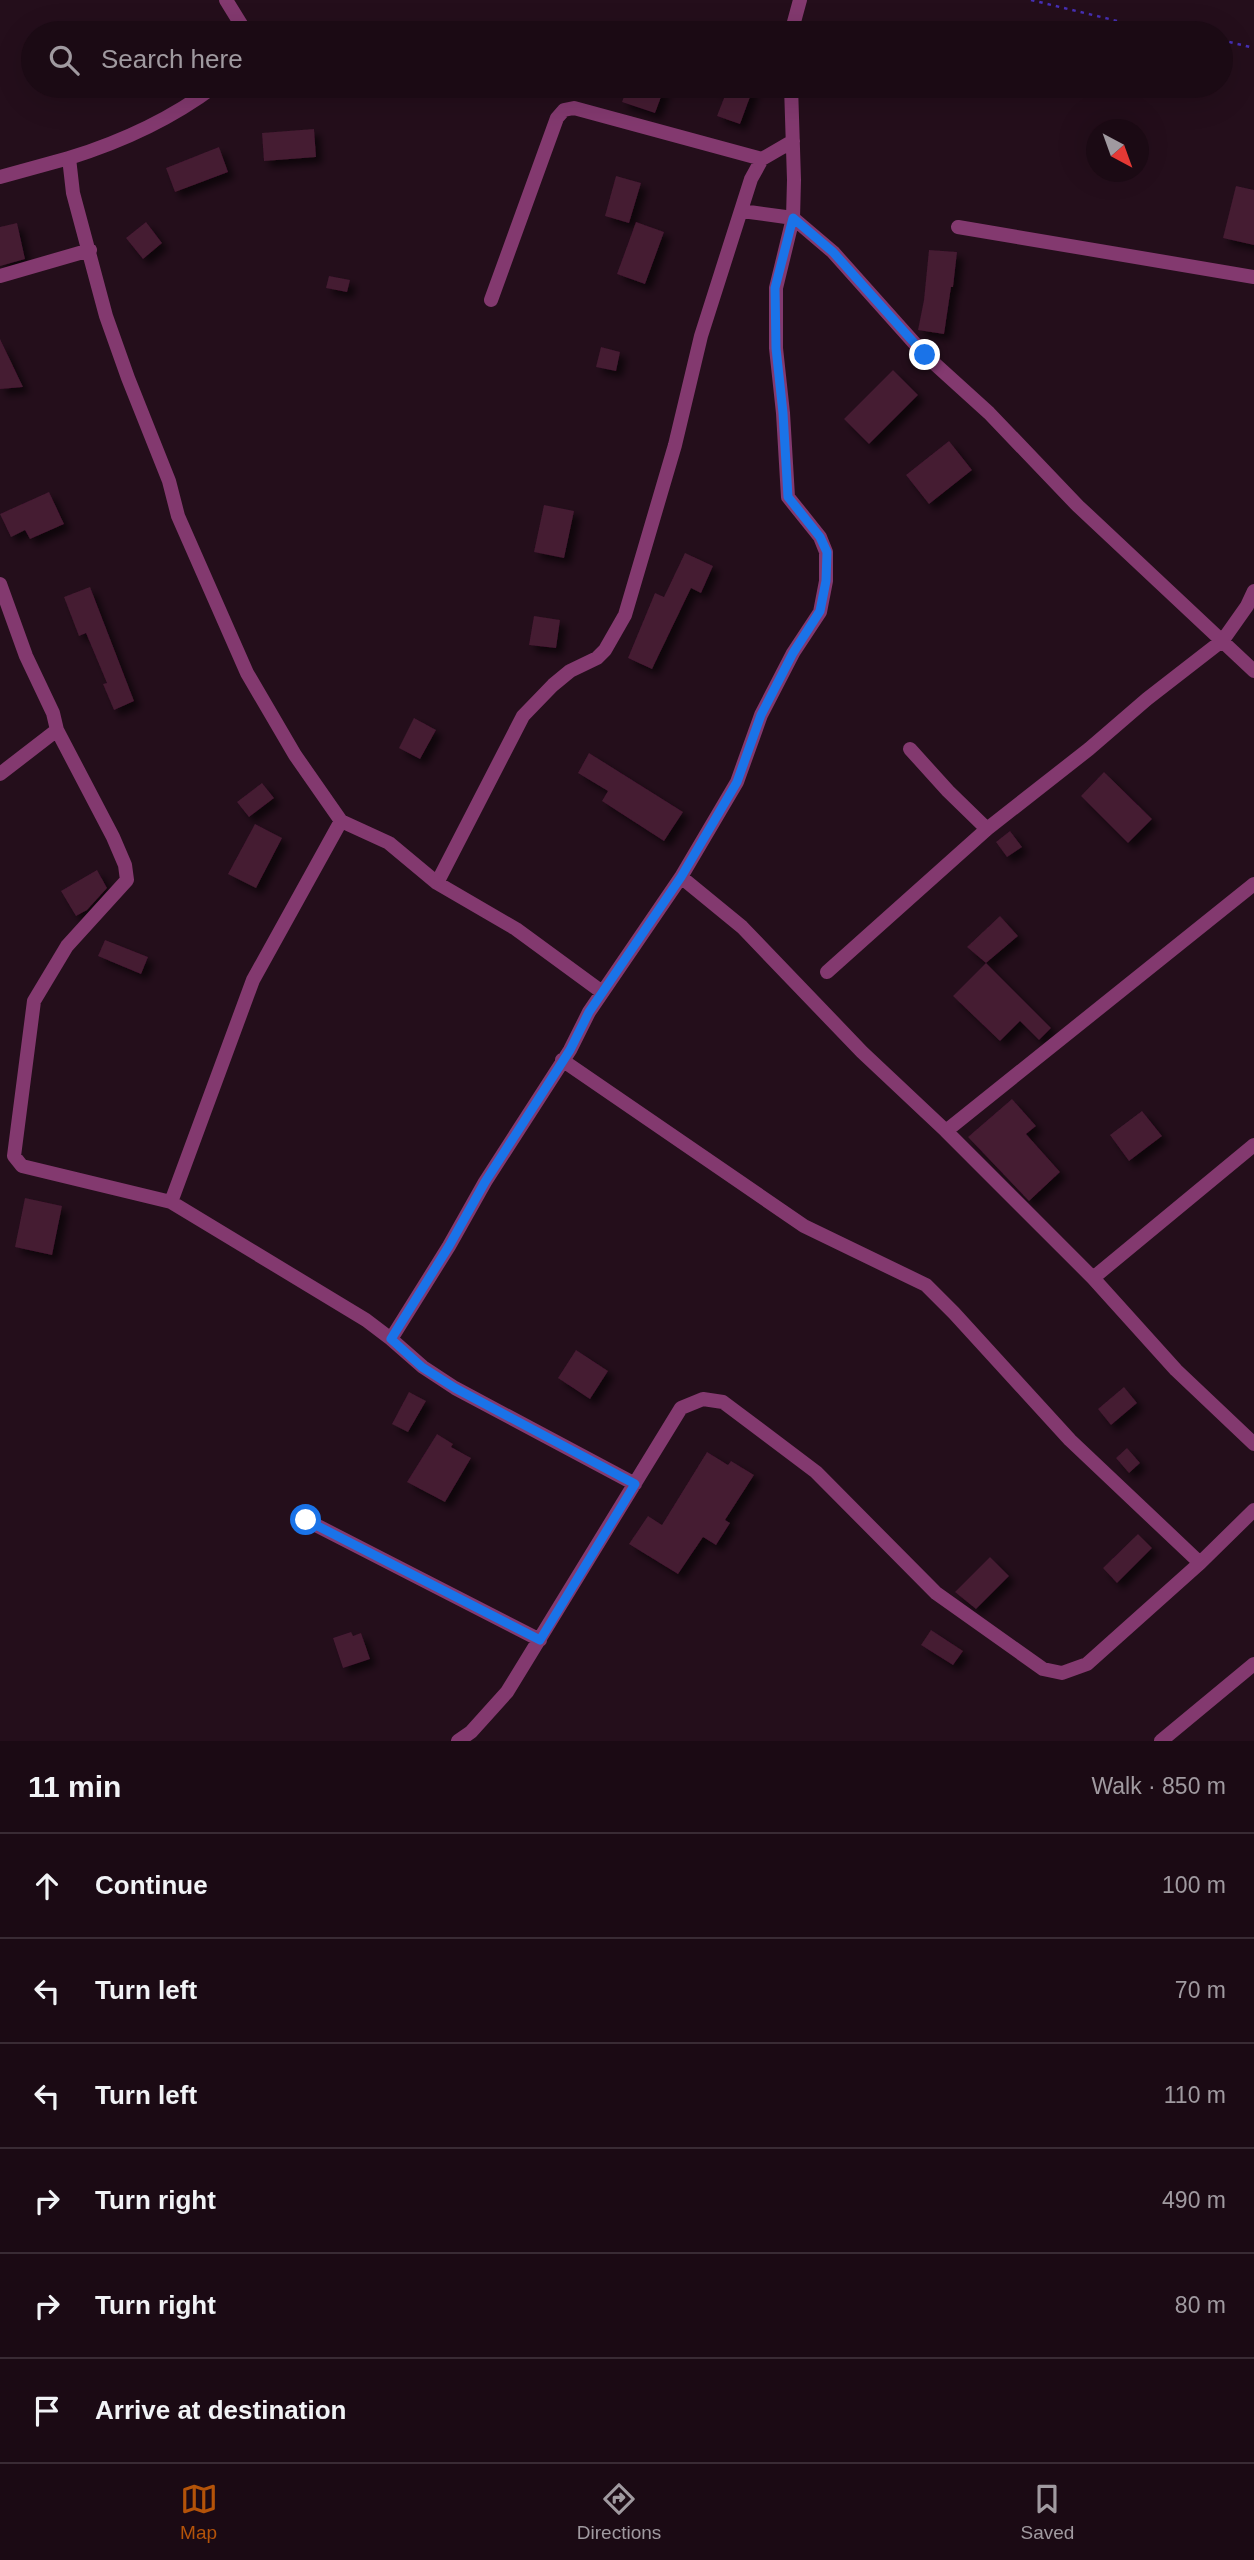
<!DOCTYPE html>
<html lang="en">
<head>
<meta charset="utf-8">
<style>
	:root { --surface:#1b0a14; --page:#24131d; --text:#f1f3f6; --muted:#a09aa0; --line:#392b34; --accent:#b45309 }
	body { margin:0; font-family:Arial,sans-serif; background:var(--page); color:var(--text) }
	.compass { position:absolute; left:1086px; top:119px; width:63px; height:63px; border-radius:50%; background:var(--surface); box-shadow:0 7px 28px #0002; rotate:139deg }
	.stop { position:absolute; width:21px; height:21px; margin:-16px; border:5px solid #1a73e8; border-radius:50%; background:#fff }
	.stop.end { background:#1a73e8; border-color:#fff; box-shadow:0 2px 7px #0008 }
	.list { margin:0; padding:0; list-style:none }
	h2 { display:flex; justify-content:space-between; align-items:center; height:91px; margin:0; padding:0 28px; font-size:30px }
	h2 small { font-size:23px; font-weight:400; color:var(--muted) }
	.list li { display:grid; grid-template-columns:46px 1fr auto; gap:21px; align-items:center; box-sizing:border-box; height:105px; padding:0 28px; border-top:2px solid var(--line) }
	.list b { display:block; font-size:26px; white-space:nowrap }
	.list em { font-size:23px; font-style:normal; color:var(--muted) }
	.icon { flex:none; width:38px; height:38px; fill:none; stroke:currentColor; stroke-width:2; stroke-linecap:round; stroke-linejoin:round }
	.map { position:relative; flex:none; width:1254px; height:1741px; overflow:hidden }
	.search { position:absolute; background:var(--surface); box-shadow:0 7px 28px #0002; left:21px; right:21px; top:21px; height:77px; display:flex; align-items:center; gap:18px; box-sizing:border-box; padding:0 24px; border-radius:38px; color:var(--muted); font-size:26px }
	.sheet { height:721px; background:var(--surface) }
	nav { display:flex; justify-content:space-around; align-items:center; box-sizing:border-box; height:98px; border-top:2px solid var(--line); background:var(--surface); font-size:19px; color:var(--muted) }
	nav a { display:grid; justify-items:center; gap:4px }
	nav .on { color:var(--accent) }
	.map>svg:first-child { display:block }
</style>
</head>
<body>
<div class="map">
<svg width="1254" height="1741" viewBox="0 0 1254 1741">
	<defs>
		<filter id="shadow"><feDropShadow dx="6" dy="6" stdDeviation="3.5" flood-color="#0009"/></filter>
	</defs>
	<rect width="100%" height="100%" fill="#240e1b"/>
	<path fill="#451a32" filter="url(#shadow)" d="M 628,86 L 665,86 L 655,113 L 622,102 Z
		M 714,86 L 754,86 L 740,124 L 717,116 L 726,93 L 714,89 Z
		M 314,129 L 316,157 L 264,161 L 262,133 Z
		M 219,147 L 228,172 L 175,192 L 166,168 Z
		M 616,176 L 641,183 L 629,223 L 605,216 Z
		M 1236,186 L 1254,190 L 1254,245 L 1223,238 Z
		M 146,222 L 162,243 L 143,259 L 126,238 Z
		M 636,222 L 664,232 L 645,284 L 617,274 Z
		M 17,223 L 25,259 L 0,266 L 0,227 Z
		M 929,250 L 957,252 L 953,287 L 951,287 L 944,334 L 918,330 L 924,300 Z
		M 329,276 L 350,280 L 347,292 L 326,288 Z
		M 0,339 L 23,387 L 0,389 Z
		M 601,347 L 620,352 L 616,371 L 596,367 Z
		M 893,370 L 918,395 L 869,444 L 844,419 Z
		M 949,441 L 972,470 L 929,504 L 906,475 Z
		M 49,492 L 64,524 L 30,539 L 25,530 L 11,537 L 0,514 Z
		M 544,505 L 574,511 L 564,558 L 534,552 Z
		M 685,553 L 713,566 L 701,593 L 691,588 L 652,669 L 628,658 L 655,593 L 664,597 Z
		M 90,587 L 134,701 L 114,710 L 103,684 L 107,683 L 86,633 L 79,636 L 64,597 Z
		M 534,616 L 560,620 L 556,648 L 529,645 Z
		M 414,718 L 436,730 L 420,759 L 399,748 Z
		M 589,753 L 683,812 L 664,841 L 602,801 L 608,791 L 578,773 Z
		M 1104,772 L 1152,819 L 1128,843 L 1081,796 Z
		M 262,783 L 274,798 L 249,817 L 237,802 Z
		M 255,824 L 282,838 L 256,888 L 228,874 Z
		M 1010,831 L 1022,847 L 1007,857 L 996,842 Z
		M 97,870 L 107,888 L 87,910 L 76,916 L 61,891 Z
		M 1000,916 L 1018,936 L 986,963 L 967,947 Z
		M 105,940 L 148,957 L 141,974 L 98,956 Z
		M 986,963 L 1051,1028 L 1039,1040 L 1020,1021 L 1000,1041 L 953,996 Z
		M 1012,1099 L 1036,1126 L 1026,1134 L 1060,1172 L 1029,1201 L 968,1137 Z
		M 1142,1111 L 1162,1136 L 1129,1161 L 1110,1135 Z
		M 25,1198 L 62,1206 L 52,1255 L 15,1247 Z
		M 576,1350 L 608,1371 L 590,1399 L 558,1378 Z
		M 1124,1387 L 1137,1403 L 1111,1425 L 1098,1409 Z
		M 409,1392 L 426,1401 L 408,1432 L 392,1424 Z
		M 437,1434 L 453,1444 L 451,1447 L 471,1458 L 445,1502 L 407,1482 Z
		M 1127,1448 L 1140,1463 L 1129,1473 L 1116,1458 Z
		M 707,1452 L 728,1465 L 731,1461 L 754,1475 L 725,1520 L 730,1523 L 716,1545 L 703,1537 L 678,1574 L 629,1544 L 648,1516 L 662,1525 Z
		M 1138,1534 L 1152,1548 L 1117,1583 L 1103,1568 Z
		M 990,1557 L 1009,1576 L 976,1609 L 955,1592 Z
		M 931,1630 L 963,1651 L 953,1665 L 921,1645 Z
		M 351,1632 L 353,1636 L 361,1633 L 370,1659 L 343,1668 L 333,1638 Z"/>
	<g fill="none" stroke-linecap="round" stroke-linejoin="round">
		<path stroke="#462fb5" stroke-width="2.5" stroke-dasharray="3.5 5" stroke-linecap="butt" d="M 1031,0 L 1142,27 L 1171,27 L 1196,33
			M 1221,40 L 1254,48"/>
		<path stroke="#83396f" stroke-width="14" d="M 226,0 L 242,26 L 242,33
			M 791,33 L 800,0
			M 215,86 C 171,119 121,142 69,158 L 73,193 L 106,316 L 128,378 L 169,481 L 178,516 L 247,673 L 295,755 L 341,821 L 389,843 L 437,883 L 516,929 L 602,992
			M 0,177 L 69,158
			M 742,211 L 793,218 L 833,252 L 925,355 L 989,413 L 1078,506 L 1254,671
			M 958,227 L 1254,277
			M 0,276 L 90,250
			M 491,300 L 557,118 L 564,110 L 574,108 L 762,159
			M 0,584 L 26,656 L 53,713 L 57,730 L 113,837 L 125,865 L 127,880 L 67,946 L 34,1001 L 14,1156 L 22,1166 L 171,1202 L 366,1320 L 391,1339
			M 910,749 L 948,791 L 987,829
			M 0,774 L 57,730
			M 681,877 L 742,927 L 862,1052 L 946,1131 L 1093,1278 L 1176,1370 L 1254,1444
			M 437,883 L 523,716 L 553,685 L 570,671 L 597,658 L 605,650 L 625,615 L 675,445 L 701,336 L 751,179 L 762,159 L 793,141
			M 827,972 L 987,829 L 1089,749 L 1147,699 L 1223,640 L 1247,606 L 1254,591
			M 562,1060 L 804,1226 L 926,1285 L 954,1313 L 1070,1440 L 1200,1563
			M 946,1131 L 1254,884
			M 171,1202 L 253,980 L 341,821
			M 1093,1278 L 1254,1145
			M 635,1484 L 455,1388 L 423,1367 L 391,1339 L 449,1246 L 485,1182 L 570,1050 L 589,1012 L 681,877 L 737,782 L 761,715 L 793,653 L 820,612 L 826,581 L 826,552 L 820,537 L 788,497 L 783,413 L 776,348 L 776,288 L 793,218 L 794,180 L 791,86
			M 306,1520 L 540,1640
			M 458,1741 L 471,1732 L 507,1692 L 681,1408 L 703,1399 L 723,1402 L 816,1472 L 936,1593 L 1043,1669 L 1062,1673 L 1087,1664 L 1200,1563 L 1254,1510
			M 1161,1741 L 1254,1664"/>
	</g>
	<g fill="none" stroke-linecap="round" stroke-linejoin="round">
		<path stroke="#1a73e8" stroke-width="9" d="M 306,1520 L 540,1640 L 635,1484 L 455,1388 L 422,1367 L 391,1339 L 449,1246 L 485,1182 L 570,1050 L 589,1012 L 681,877 L 737,782 L 761,715 L 793,653 L 820,611 L 826,581 L 827,552 L 820,537 L 788,497 L 783,413 L 776,348 L 775,288 L 793,218 L 833,252 L 925,355"/>
	</g>
</svg>
<svg class="compass" viewBox="-18 -18 36 36"><path d="M0-13l5 13h-10z" fill="#e53935"/><path d="M0 13l5-13h-10z" fill="#a09aa0"/></svg>
<div class="stop" style="left:306px;top:1520px"></div>
<div class="stop end" style="left:925px;top:355px"></div>
<div class="search"><svg class="icon" aria-label="search" viewBox="0 0 24 24"><circle cx="10" cy="10" r="6"/><path d="M15 15l6 6"/></svg>Search here</div>
</div>
<section class="sheet">
<h2>11 min<small>Walk · 850 m</small></h2>
<ul class="list">
<li><svg class="icon" aria-label="ahead" viewBox="0 0 24 24"><path d="M12 20V5M6 11l6-6 6 6"/></svg><div><b>Continue</b></div><em>100 m</em></li>
<li><svg class="icon" aria-label="left" viewBox="0 0 24 24"><path d="M17 20v-9H6M10 6l-5 5 5 5"/></svg><div><b>Turn left</b></div><em>70 m</em></li>
<li><svg class="icon" aria-label="left" viewBox="0 0 24 24"><path d="M17 20v-9H6M10 6l-5 5 5 5"/></svg><div><b>Turn left</b></div><em>110 m</em></li>
<li><svg class="icon" aria-label="right" viewBox="0 0 24 24"><path d="M7 20v-9h11M14 6l5 5-5 5"/></svg><div><b>Turn right</b></div><em>490 m</em></li>
<li><svg class="icon" aria-label="right" viewBox="0 0 24 24"><path d="M7 20v-9h11M14 6l5 5-5 5"/></svg><div><b>Turn right</b></div><em>80 m</em></li>
<li><svg class="icon" aria-label="arrive" viewBox="0 0 24 24"><path d="M6 21V4h12l-3 4 3 4H6"/></svg><div><b>Arrive at destination</b></div></li>
</ul>
</section>
<nav>
<a class="on"><svg class="icon" aria-label="map" viewBox="0 0 24 24"><path d="M3 6l6-2 6 2 6-2v14l-6 2-6-2-6 2zM9 4v14M15 6v14"/></svg>Map</a>
<a><svg class="icon" aria-label="directions" viewBox="0 0 24 24"><path d="M12 3l9 9-9 9-9-9zM9 14v-3h6M13 9l2 2-2 2"/></svg>Directions</a>
<a><svg class="icon" aria-label="saved" viewBox="0 0 24 24"><path d="M7 4h10v16l-5-4-5 4z"/></svg>Saved</a>
</nav>
</body>
</html>
